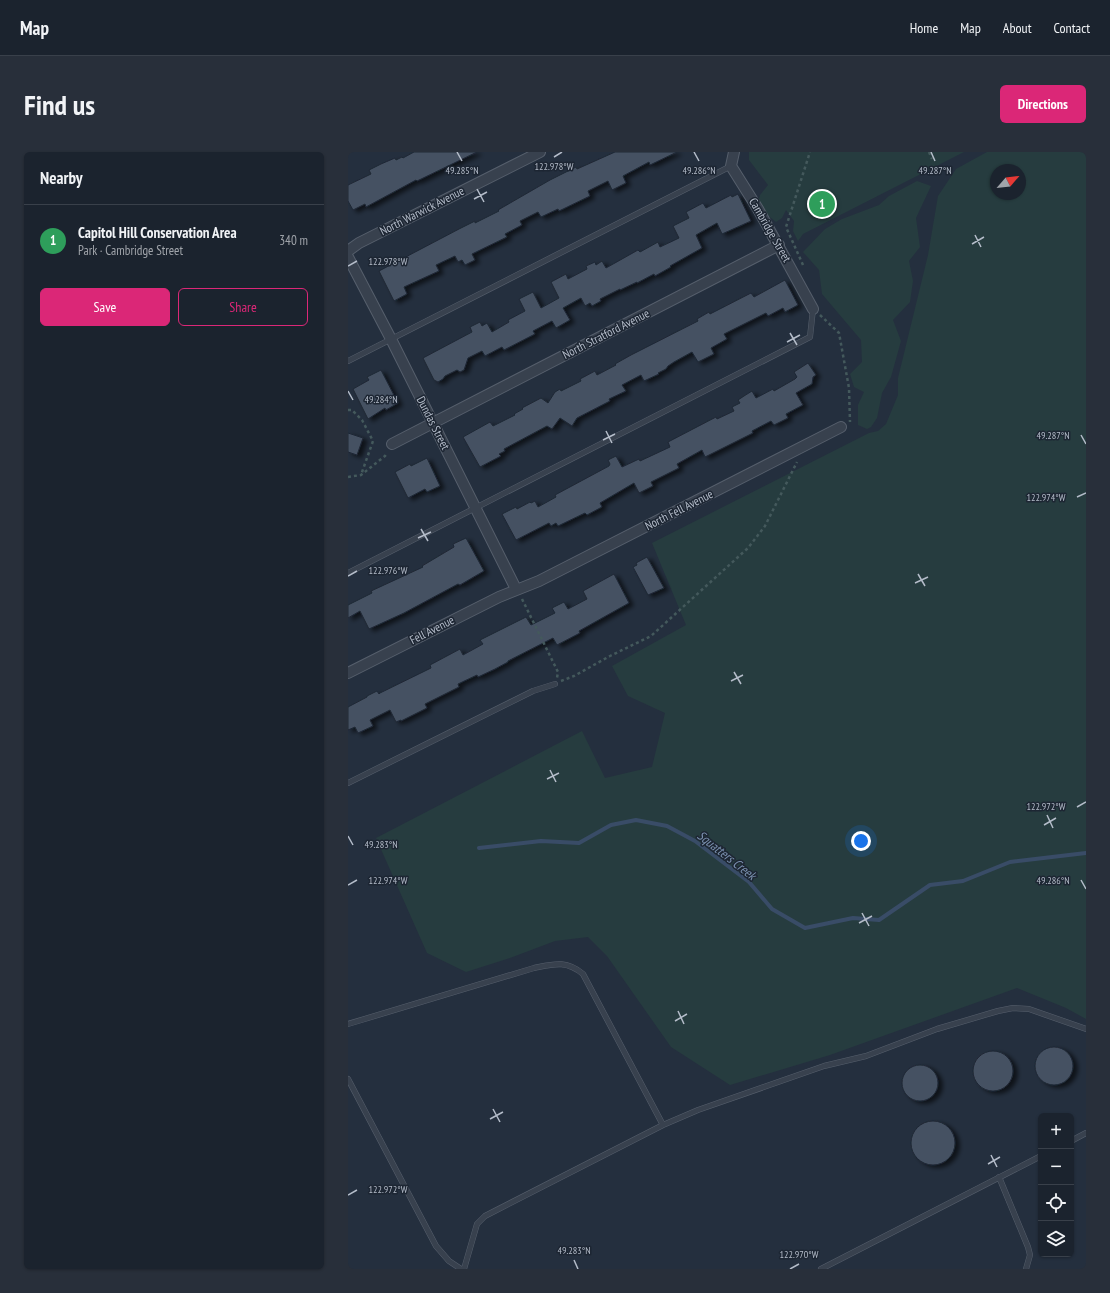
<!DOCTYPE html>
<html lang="en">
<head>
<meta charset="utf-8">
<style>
	:root { --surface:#1b232e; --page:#282f3a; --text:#f1f3f6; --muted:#a0a4aa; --line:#39404a; --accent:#db2777 }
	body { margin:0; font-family:"PT Sans Narrow",sans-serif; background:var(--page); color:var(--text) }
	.controls { position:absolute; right:12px; bottom:12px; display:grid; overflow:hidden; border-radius:6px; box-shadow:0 1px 3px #0004 }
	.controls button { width:36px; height:36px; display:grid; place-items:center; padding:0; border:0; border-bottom:1px solid var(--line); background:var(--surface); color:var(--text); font:20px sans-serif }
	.compass { position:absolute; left:642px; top:12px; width:36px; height:36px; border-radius:50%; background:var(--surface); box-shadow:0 1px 3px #0004; rotate:62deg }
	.you { position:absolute; left:513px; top:689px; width:14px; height:14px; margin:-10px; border:3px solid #fff; border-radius:50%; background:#1a73e8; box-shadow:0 0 0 6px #1a73e833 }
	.badge { display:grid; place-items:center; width:26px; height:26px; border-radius:50%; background:var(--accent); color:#fff; font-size:13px; font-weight:700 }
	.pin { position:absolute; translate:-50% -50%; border:2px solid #fff; box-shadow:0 1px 4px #0006 }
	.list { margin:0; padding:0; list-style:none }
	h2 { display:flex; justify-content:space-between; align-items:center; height:52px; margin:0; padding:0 16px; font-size:17px }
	h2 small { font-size:13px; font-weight:400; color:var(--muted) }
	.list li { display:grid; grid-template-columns:26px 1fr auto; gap:12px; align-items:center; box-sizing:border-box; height:72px; padding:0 16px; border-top:1px solid var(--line) }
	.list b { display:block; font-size:15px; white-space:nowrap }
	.list p { margin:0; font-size:13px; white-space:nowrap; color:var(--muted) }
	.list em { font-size:13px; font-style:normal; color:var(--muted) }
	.actions { display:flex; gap:8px; padding:12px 16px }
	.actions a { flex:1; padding:9px 0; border:1px solid var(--accent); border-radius:6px; text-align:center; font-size:14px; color:var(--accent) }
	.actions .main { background:var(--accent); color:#fff }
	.icon { flex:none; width:22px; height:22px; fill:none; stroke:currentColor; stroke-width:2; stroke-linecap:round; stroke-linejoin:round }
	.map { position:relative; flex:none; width:738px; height:1117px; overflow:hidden; border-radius:6px }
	header { display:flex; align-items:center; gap:24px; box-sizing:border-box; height:56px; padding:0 20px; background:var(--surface); border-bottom:1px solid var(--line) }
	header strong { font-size:19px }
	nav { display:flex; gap:22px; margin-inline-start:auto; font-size:14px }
	.intro { display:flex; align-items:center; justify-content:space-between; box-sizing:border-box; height:96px; padding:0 24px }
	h1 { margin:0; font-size:28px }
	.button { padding:10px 18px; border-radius:6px; background:var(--accent); color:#fff; font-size:14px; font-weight:700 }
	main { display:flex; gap:24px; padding:0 24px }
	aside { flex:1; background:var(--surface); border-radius:6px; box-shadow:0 1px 3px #0004 }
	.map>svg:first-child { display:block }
</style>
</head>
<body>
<header>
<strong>Map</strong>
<nav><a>Home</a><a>Map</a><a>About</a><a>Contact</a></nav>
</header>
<div class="intro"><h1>Find us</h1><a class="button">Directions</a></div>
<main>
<aside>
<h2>Nearby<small></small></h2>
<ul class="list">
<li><span class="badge" style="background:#2e9e5b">1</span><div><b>Capitol Hill Conservation Area</b><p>Park · Cambridge Street</p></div><em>340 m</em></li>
</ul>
<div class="actions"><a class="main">Save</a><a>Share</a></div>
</aside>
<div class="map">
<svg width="738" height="1117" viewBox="0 0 738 1117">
	<defs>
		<filter id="shadow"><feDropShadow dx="4.5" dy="2.5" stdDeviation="2" flood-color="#0009"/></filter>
	</defs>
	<rect width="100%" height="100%" fill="#242f3e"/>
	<path fill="#263c3f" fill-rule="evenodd" d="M 401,0 L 616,0 L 455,82 L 450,89 L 445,79 L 446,69 L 438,58 L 434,66 L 428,70 L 417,61 L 410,52 L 412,43 L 420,33 L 401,8 Z
		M 639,0 L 738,0 L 738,867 L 718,856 L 669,836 L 482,903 L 382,933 L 323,895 L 259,804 L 240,785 L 207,789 L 162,806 L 118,820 L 79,801 L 28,686 L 234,579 L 257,626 L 304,615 L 317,561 L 280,544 L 264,514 L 338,473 L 304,391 L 521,281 L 530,279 L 538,272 L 550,243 L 550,226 L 580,103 L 590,44 L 608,17 ZM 648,18 L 672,18 L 672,42 L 648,42 Z
		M 569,29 L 583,34 L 568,66 L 572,95 L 561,109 L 565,129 L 562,150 L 545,168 L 553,189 L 543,225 L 534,241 L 529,266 L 523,275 L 519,277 L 510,273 L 510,253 L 516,240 L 506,235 L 502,222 L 514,210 L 513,188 L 474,142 L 471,118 L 455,100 L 477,77 L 494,67 L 531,53 L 541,44 Z"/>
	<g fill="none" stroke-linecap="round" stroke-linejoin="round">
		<path stroke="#394c67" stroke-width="4" d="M 131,696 L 193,689 L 231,691 L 263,673 L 288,668 L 319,674 L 347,689 L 401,730 L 424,757 L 457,776 L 505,766 L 531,768 L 582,733 L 615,729 L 662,710 L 738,701"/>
	</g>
	<path fill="#455162" stroke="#1f2835" filter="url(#shadow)" d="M 66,0 L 129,0 L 69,29 L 68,28 L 18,55 L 17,52 L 5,58 L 0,49 L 0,33 L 23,22 L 21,18 L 33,12 L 47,6 L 48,8 L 54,5 L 55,6 Z
		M 267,0 L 329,0 L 302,13 L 301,10 L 275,24 L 278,31 L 264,38 L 260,29 L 240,39 L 242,44 L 211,59 L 210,57 L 193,65 L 190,60 L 172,69 L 174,73 L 157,82 L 159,85 L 124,102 L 127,108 L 117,113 L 114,108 L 110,110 L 107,104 L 88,113 L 91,119 L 56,135 L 59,142 L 46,149 L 31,119 L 111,77 L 127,69 L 127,71 L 151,59 L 150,58 L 202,28 L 228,15 L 229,17 Z
		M 390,42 L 403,69 L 374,82 L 369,71 L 348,83 L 354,96 L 322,114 L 323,115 L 307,124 L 306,122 L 289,131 L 289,130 L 272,138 L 272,137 L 252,147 L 253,149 L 244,154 L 242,151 L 237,154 L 233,146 L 215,156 L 222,168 L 208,176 L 204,169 L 185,179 L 187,182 L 156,198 L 154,195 L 137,204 L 134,199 L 120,206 L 116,218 L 112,220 L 109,218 L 97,224 L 95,227 L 90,230 L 86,228 L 75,206 L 124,180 L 122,175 L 132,170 L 134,174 L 139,171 L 144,180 L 161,170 L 160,168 L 177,159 L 171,147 L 185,140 L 193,156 L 211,146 L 203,130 L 218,122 L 220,127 L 239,117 L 238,114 L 247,110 L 248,113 L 254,109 L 258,116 L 290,98 L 292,100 L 310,90 L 312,95 L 331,86 L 325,74 L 341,66 L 338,60 L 355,51 L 358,56 L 383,43 L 384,45 Z
		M 437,128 L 450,153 L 437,160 L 435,156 L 420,164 L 418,161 L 376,182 L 379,187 L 363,196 L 366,202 L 350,210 L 344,200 L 326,210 L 320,214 L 318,217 L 310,221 L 311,222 L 296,229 L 293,223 L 274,233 L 278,239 L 261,247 L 262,249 L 229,266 L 224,274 L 212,266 L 204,277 L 199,274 L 156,297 L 157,299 L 151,302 L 153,304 L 132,315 L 115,285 L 142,270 L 145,274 L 167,263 L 166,262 L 175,257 L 174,256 L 193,246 L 200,251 L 207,240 L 212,237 L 213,239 L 233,229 L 232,227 L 247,219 L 249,223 L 268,213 L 267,212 L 283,203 L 350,169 L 349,167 L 361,160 L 362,162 L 403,141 L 406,145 Z
		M 460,211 L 468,223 L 465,225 L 464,232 L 448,241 L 455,253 L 438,262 L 440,266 L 426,273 L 423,269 L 404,279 L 405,281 L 357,305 L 354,298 L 329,312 L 331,316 L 303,330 L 305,334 L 291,341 L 286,331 L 252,351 L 254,355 L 239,363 L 237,361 L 210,374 L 208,371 L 203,374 L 201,371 L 168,388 L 154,362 L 168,355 L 169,357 L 182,350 L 183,351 L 187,349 L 190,355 L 208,345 L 207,343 L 261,314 L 262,312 L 260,308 L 268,304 L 274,315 L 291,307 L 292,309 L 322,295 L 320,290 L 368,265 L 369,267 L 386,259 L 384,255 L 392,251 L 390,248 L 396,244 L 404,239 L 408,246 L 425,237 L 426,239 L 447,227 L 449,225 L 446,220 Z
		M 33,218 L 50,251 L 38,258 L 37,256 L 20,267 L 5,237 L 21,228 L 19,225 Z
		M 0,281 L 15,286 L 9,303 L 0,300 Z
		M 79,306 L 92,334 L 79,340 L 77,337 L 60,346 L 47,320 L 62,312 L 63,314 Z
		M 118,386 L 136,419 L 112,433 L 110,432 L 56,461 L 21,477 L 12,459 L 0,466 L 0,453 L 24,441 L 23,439 L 75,415 L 74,414 L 106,395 L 105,392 Z
		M 299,405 L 316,436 L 300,443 L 285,415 L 289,413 L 288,411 Z
		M 266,422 L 281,451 L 231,479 L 232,481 L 209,493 L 205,486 L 160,509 L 160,510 L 147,517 L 130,525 L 129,523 L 110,532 L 111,535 L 77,552 L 79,556 L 53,569 L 53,568 L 48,570 L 42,558 L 22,568 L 25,574 L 10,581 L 7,575 L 0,578 L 0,555 L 19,545 L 19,544 L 29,539 L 31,542 L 32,541 L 83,516 L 82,513 L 112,497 L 115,503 L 135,492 L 132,488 L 178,465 L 183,473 L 207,461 L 204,456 L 216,450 L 220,457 L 239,447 L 235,439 Z
		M687 914a19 19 0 1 1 38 0a19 19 0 1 1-38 0Z
		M625 919a20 20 0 1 1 40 0a20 20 0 1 1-40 0Z
		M554 931a18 18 0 1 1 36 0a18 18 0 1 1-36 0Z
		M563 991a22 22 0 1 1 44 0a22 22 0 1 1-44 0Z"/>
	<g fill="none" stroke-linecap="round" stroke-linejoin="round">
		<defs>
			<path id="lane" d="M 0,209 L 383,14
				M 0,421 L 462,185 L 465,157
				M 0,631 L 185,539 L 207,532
				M 0,872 L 186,816 C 206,812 218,808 235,822 L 315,973
				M 0,927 L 88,1094 L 101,1109 L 113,1117
				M 723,989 L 738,981
				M 651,1025 L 680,1095 L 682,1103 L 678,1117
				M 116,1117 L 129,1072 L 137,1064 L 315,973 L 350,958 L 476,914 L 518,904 L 589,877 L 650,859 L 665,856 L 681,857 L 738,877
				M 473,1117 L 693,1004"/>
			<path id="street" d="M 386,0 L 383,14 L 410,57 L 465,157
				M 0,99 L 11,91 L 192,0
				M 0,105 L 43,187 L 168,437
				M 44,292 L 431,93
				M 0,521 L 151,445 L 191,429 L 493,275"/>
		</defs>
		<use href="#lane" stroke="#565f6c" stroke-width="6"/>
		<use href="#street" stroke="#565f6c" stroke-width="12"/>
		<path stroke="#44595c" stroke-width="2.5" stroke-dasharray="3 3" stroke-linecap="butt" d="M 581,0 L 584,7
			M 455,113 L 438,75 L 462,0
			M 472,163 L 491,181 L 501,236 L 502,270
			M 0,258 L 4,258 L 14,268 L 25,289 L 13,323
			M 0,325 L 13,323 L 37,304 L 39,301
			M 174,447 L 210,520 L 209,526
			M 213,529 L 226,524 L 262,504 L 303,484 L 400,396 L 417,374 L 449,310"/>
		<use href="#lane" stroke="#38414e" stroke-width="5"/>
		<use href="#street" stroke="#38414e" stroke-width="10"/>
	</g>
	<path fill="none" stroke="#b4bcc9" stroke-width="1.5" d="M 109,0 L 114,9M 346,0 L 351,9M 583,0 L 587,9M 206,5 L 214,0M 129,37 L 136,50M 126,47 L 139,40M 627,83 L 633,95M 624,92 L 636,85M 0,114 L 9,109M 442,181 L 449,193M 439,190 L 452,183M 0,239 L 5,248M 258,279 L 264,291M 733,283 L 738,292M 255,288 L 267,282M 729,345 L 738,341M 73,377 L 80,389M 70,386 L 83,380M 570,422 L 577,434M 0,424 L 9,419M 567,431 L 580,425M 386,520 L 393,532M 383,529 L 395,523M 202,618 L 208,630M 199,627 L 211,621M 729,655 L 738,650M 699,663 L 705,676M 696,673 L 708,666M 0,684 L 5,693M 733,728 L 738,737M 0,733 L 9,728M 514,761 L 521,774M 511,771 L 524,764M 330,859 L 336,872M 327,869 L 339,862M 145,957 L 152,970M 142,967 L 155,960M 643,1003 L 649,1015M 640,1012 L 652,1005M 0,1043 L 9,1038M 226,1108 L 230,1117M 442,1117 L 451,1112"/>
	<g text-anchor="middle" stroke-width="3" stroke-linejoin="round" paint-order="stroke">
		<g font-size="12" fill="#b4bcc9" stroke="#1d2633">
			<text transform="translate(74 59) rotate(-27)" y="4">North Warwick Avenue</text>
			<text transform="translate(422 78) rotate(60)" y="4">Cambridge Street</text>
			<text transform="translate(258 182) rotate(-27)" y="4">North Stratford Avenue</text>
			<text transform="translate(85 271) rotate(63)" y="4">Dundas Street</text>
			<text transform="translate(331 358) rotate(-27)" y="4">North Fell Avenue</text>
			<text transform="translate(84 478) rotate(-27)" y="4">Fell Avenue</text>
		</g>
		<g font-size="13" font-style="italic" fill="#7c92b1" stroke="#1d2633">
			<text transform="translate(379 703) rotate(38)" y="5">Squatters Creek</text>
		</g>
	</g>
	<g font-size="10" text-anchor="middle" fill="#b4bcc9" stroke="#1d2633" stroke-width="3" stroke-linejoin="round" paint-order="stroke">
		<text x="206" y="18">122.978°W</text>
		<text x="114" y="22">49.285°N</text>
		<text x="351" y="22">49.286°N</text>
		<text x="587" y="22">49.287°N</text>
		<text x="40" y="113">122.978°W</text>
		<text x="33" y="251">49.284°N</text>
		<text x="705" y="287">49.287°N</text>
		<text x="698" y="349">122.974°W</text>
		<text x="40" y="422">122.976°W</text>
		<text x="698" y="658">122.972°W</text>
		<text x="33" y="696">49.283°N</text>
		<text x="705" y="732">49.286°N</text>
		<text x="40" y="732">122.974°W</text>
		<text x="40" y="1041">122.972°W</text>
		<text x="226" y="1102">49.283°N</text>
		<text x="451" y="1106">122.970°W</text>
	</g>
</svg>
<div class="controls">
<button>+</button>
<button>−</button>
<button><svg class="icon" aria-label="locate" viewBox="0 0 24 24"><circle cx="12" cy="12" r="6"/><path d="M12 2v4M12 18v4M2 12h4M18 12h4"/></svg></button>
<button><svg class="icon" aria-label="layers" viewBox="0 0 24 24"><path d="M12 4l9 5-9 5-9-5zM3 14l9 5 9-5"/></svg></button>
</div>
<svg class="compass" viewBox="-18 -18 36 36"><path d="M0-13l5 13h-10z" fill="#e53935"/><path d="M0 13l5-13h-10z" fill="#a0a4aa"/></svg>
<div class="you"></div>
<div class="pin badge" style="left:474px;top:52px;background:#2e9e5b">1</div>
</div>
</main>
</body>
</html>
